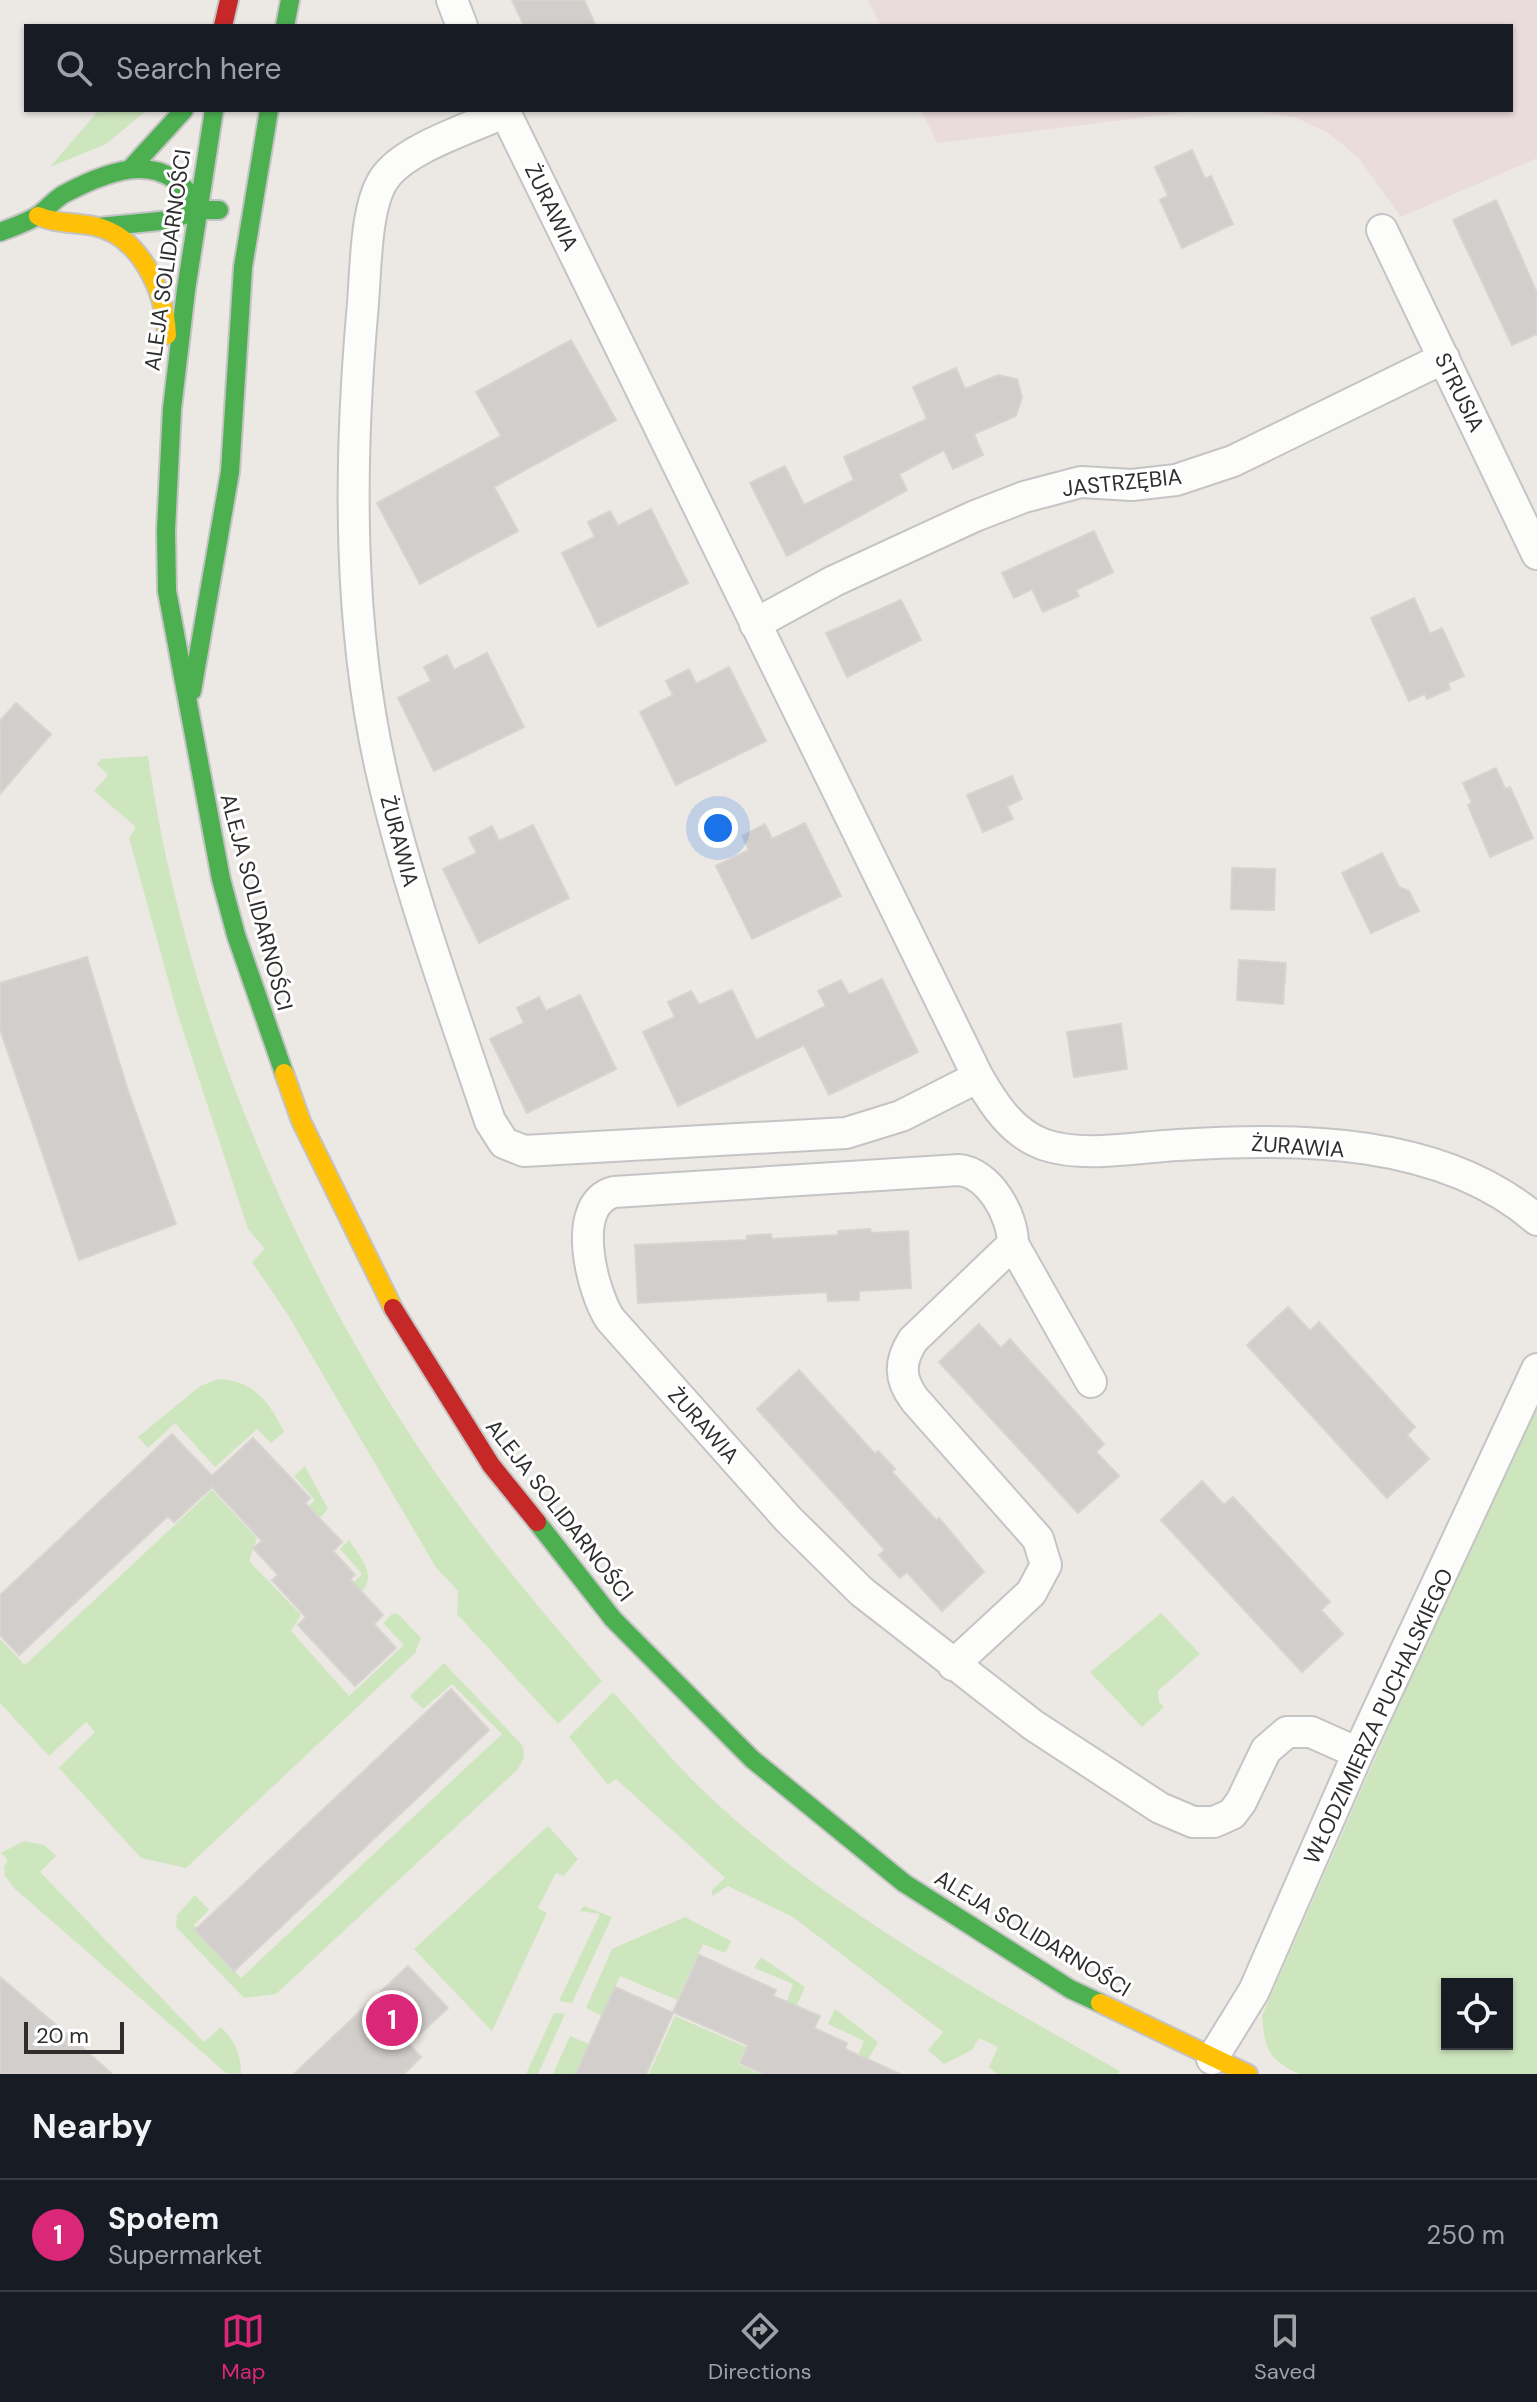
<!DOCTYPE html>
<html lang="en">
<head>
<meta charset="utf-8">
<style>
	:root { --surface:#171b24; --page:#242831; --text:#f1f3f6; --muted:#9ea1a6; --line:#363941; --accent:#db2777 }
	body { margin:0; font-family:"DM Sans",sans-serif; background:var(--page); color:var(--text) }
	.controls { position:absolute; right:24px; bottom:24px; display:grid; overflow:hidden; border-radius:0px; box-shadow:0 2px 6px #0004 }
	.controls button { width:72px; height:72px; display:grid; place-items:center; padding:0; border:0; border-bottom:2px solid var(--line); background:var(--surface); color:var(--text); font:40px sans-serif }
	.scale { position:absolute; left:24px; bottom:20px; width:100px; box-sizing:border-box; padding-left:8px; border:4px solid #2e2e2e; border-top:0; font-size:22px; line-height:28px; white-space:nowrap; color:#2e2e2e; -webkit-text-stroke:6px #fff; paint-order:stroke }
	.you { position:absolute; left:718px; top:828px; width:28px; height:28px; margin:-20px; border:6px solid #fff; border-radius:50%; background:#1a73e8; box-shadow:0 0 0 12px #1a73e833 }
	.badge { display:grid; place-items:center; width:52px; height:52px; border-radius:50%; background:var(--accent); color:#fff; font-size:26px; font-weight:700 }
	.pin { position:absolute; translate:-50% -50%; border:4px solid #fff; box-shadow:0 2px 8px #0006 }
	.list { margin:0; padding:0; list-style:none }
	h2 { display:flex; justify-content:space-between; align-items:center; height:104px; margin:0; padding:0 32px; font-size:34px }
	h2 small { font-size:26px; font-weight:400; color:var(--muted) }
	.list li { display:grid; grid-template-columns:52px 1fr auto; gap:24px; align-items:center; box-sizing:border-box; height:112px; padding:0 32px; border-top:2px solid var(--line) }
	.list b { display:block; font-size:30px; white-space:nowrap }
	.list p { margin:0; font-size:26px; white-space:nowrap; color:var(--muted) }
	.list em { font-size:26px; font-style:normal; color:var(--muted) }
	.icon { flex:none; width:44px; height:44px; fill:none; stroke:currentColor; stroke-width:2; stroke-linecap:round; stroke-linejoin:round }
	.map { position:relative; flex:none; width:1537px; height:2074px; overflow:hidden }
	.search { position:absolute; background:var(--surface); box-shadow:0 2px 6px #0004; left:24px; right:24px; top:24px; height:88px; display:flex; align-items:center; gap:20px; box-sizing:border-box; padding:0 28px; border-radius:0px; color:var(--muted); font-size:30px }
	.sheet { height:216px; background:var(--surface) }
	nav { display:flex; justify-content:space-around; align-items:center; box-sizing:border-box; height:112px; border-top:2px solid var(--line); background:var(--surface); font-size:22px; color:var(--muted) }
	nav a { display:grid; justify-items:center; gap:4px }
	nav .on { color:var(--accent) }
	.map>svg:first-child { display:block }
</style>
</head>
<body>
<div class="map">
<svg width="1537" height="2074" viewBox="0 0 1537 2074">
	<rect width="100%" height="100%" fill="#ece8e4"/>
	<path fill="#e9dcdb" d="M 868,0 L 1537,0 L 1537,158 L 1401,217 L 1358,157 L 1328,133 L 1297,118 L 1254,110 L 1511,110 L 1511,26 L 881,26 Z
		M 921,110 L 1244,110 L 1194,111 L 937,143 Z"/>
	<path fill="#cee6be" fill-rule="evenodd" d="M 99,110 L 147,110 L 106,144 L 50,167 Z
		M 148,756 C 185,1017 300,1285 454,1499 C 500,1562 551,1622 602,1681 L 558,1724 L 457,1614 L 458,1591 L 435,1566 L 288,1315 L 252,1262 L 265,1249 L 248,1229 L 177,1012 L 129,838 L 136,827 L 94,791 L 108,775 L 97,764 L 101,759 Z
		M 219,1379 C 254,1381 269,1401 284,1432 L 271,1443 L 257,1429 L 215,1467 L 175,1423 L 148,1448 L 138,1437 L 200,1386 Z
		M 1537,1409 L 1537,2074 L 1300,2074 C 1268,2060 1265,2049 1262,2016 L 1396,1711 ZM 1447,1984 L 1507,1984 L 1507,2044 L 1447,2044 Z
		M 305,1466 L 328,1509 L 315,1523 L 304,1511 L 315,1500 L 294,1476 Z
		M 212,1490 L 257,1538 L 249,1561 L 301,1615 L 291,1631 L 349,1696 L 404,1645 L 383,1623 L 392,1614 L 398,1614 L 421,1638 L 415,1653 L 186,1868 L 141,1858 L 59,1768 L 95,1732 L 86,1722 L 49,1756 L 0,1703 L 0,1639 L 25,1665 Z
		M 349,1540 C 361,1559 379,1576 359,1594 L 351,1585 L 362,1574 L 340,1549 Z
		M 1161,1613 L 1200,1654 L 1158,1691 L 1159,1702 L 1164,1707 L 1142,1727 L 1090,1672 Z
		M 444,1663 L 523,1746 L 524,1757 L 518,1769 L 276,1994 L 244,1998 L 176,1927 L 177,1915 L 195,1895 L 209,1910 L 194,1925 L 241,1978 L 502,1734 L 452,1684 L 423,1709 L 410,1696 Z
		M 613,1692 C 646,1728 677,1767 712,1799 C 828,1908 981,1993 1120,2071 L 1117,2074 L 997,2074 L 989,2067 L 998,2047 L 979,2038 L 972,2050 L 944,2064 L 928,2050 L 943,2032 L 793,1917 L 728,1886 L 712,1896 L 712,1890 L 725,1878 L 616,1779 L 608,1785 L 569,1737 Z
		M 548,1826 L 578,1859 L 564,1876 L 556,1873 L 538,1908 L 547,1913 L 492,2031 L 414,1949 Z
		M 24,1841 L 44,1845 L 56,1856 L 40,1872 L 204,2042 L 221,2027 C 235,2041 241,2054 241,2074 L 226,2073 L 14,1888 L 5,1876 L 4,1867 L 8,1860 L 1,1853 Z
		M 584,1906 L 612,1917 L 572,2003 L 559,2001 L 600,1914 L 580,1911 Z
		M 685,1917 L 731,1941 L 725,1953 L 703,1944 L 677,2000 L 620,1976 L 602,2016 L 586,2008 L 612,1949 Z
		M 761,1957 L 805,1987 L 796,2007 L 786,2004 L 793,1984 L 754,1968 Z
		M 835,2009 L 878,2042 L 866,2063 L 856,2060 L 864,2041 L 828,2024 Z
		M 554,2013 L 565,2014 L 538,2074 L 526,2074 Z
		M 675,2016 L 746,2047 L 738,2064 L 760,2074 L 649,2074 Z
		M 570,2036 L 589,2044 L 575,2074 L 553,2074 Z"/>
	<path fill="#d1cecb" stroke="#d7d4d0" stroke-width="2" d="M 512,0 L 584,0 L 596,26 L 524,26 Z
		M 1192,150 L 1205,179 L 1211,176 L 1233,224 L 1182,248 L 1160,200 L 1168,196 L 1155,167 Z
		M 1496,200 L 1537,293 L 1537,334 L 1512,345 L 1453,220 Z
		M 571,340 L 616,420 L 494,487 L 518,531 L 420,584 L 377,503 L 501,436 L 476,392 Z
		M 956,368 L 965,389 L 998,375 L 1017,379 L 1022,397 L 1016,416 L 974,434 L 983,455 L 953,469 L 944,450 L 899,474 L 907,490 L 787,556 L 750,483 L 785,466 L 804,505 L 854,480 L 844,457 L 927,419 L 913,387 Z
		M 651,509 L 688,583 L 598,627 L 562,553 L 595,537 L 588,522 L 610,511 L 618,526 Z
		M 1094,531 L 1113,572 L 1076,590 L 1079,596 L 1043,612 L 1032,589 L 1014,598 L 1002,573 Z
		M 1414,598 L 1430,634 L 1442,628 L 1464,676 L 1448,683 L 1450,689 L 1427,699 L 1425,694 L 1409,701 L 1371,618 Z
		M 901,600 L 921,640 L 847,677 L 826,633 Z
		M 487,653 L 524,727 L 434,771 L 398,698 L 431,681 L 424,667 L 447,655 L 454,670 Z
		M 729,667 L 766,741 L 676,785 L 640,712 L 673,695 L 666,681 L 689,669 L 696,684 Z
		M 16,703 L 51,734 L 0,794 L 0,721 Z
		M 1496,768 L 1505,789 L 1510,787 L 1533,838 L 1490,857 L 1468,805 L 1472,803 L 1463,783 Z
		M 1012,776 L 1022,799 L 1007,806 L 1013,819 L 983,832 L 967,795 Z
		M 805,823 L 841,896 L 752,939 L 716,866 L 749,850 L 742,836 L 765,824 L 772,839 Z
		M 533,825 L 569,898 L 479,943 L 443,869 L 477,853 L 469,838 L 492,826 L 499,841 Z
		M 1382,853 L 1399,887 L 1409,891 L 1419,911 L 1371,933 L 1342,873 Z
		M 1232,868 L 1275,869 L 1274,910 L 1231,909 Z
		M 87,957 L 128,1091 L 176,1224 L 79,1260 L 0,1029 L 0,983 Z
		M 1239,960 L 1286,963 L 1283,1004 L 1237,1000 Z
		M 882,979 L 918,1052 L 829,1095 L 804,1045 L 678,1106 L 643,1032 L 675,1017 L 668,1002 L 691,991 L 699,1005 L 732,990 L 756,1040 L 826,1006 L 818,991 L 841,980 L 849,995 Z
		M 580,995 L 616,1069 L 527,1113 L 490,1039 L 524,1023 L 517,1008 L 539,997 L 546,1011 Z
		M 1121,1024 L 1127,1069 L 1074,1077 L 1067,1032 Z
		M 870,1229 L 871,1233 L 908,1231 L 911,1288 L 859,1291 L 859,1300 L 828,1301 L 827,1292 L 638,1303 L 635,1245 L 747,1240 L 747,1236 L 771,1234 L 772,1239 L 838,1235 L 838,1231 Z
		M 1288,1307 L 1310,1331 L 1319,1322 L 1415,1427 L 1407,1435 L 1429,1459 L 1387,1498 L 1247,1345 Z
		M 979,1324 L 1001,1348 L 1010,1339 L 1104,1444 L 1096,1452 L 1119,1476 L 1078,1513 L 939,1362 Z
		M 799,1370 L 875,1454 L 878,1451 L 895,1469 L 892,1472 L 937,1521 L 939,1518 L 984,1572 L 942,1611 L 907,1572 L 900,1578 L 879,1555 L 885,1550 L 757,1409 Z
		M 172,1434 L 212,1476 L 253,1438 L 310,1498 L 305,1503 L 342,1542 L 333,1551 L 355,1575 L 350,1579 L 383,1615 L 374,1624 L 396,1648 L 355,1686 L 298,1625 L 306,1617 L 272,1580 L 278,1575 L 253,1548 L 262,1541 L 212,1487 L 174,1522 L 168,1516 L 19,1655 L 0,1635 L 0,1595 Z
		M 1202,1481 L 1224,1505 L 1233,1497 L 1330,1602 L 1321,1610 L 1343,1634 L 1302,1672 L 1161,1520 Z
		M 451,1689 L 489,1730 L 234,1971 L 195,1930 Z
		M 699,1955 L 776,1990 L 773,1996 L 820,2016 L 814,2028 L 847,2043 L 845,2049 L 900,2074 L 764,2074 L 740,2063 L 748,2045 L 673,2012 Z
		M 408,1966 L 448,2008 L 409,2044 L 421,2057 L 404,2074 L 294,2074 Z
		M 0,1977 L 83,2048 L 112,2074 L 0,2074 Z
		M 615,1987 L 673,2013 L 646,2074 L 576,2074 Z"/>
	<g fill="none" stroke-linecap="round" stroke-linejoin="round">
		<defs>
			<path id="street" d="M 452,0 L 462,26
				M 504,110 L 978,1077 C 994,1105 1013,1134 1045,1145 C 1085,1158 1137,1147 1178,1145 C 1297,1137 1443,1138 1537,1220
				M 505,112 C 472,128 404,148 384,179 C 364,208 366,279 362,315 C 349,466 348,626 382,774 C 409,892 452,1007 490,1121 L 504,1143 L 524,1151 L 846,1133 L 901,1116 L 978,1077
				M 1382,230 L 1537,554
				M 755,624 L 834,581 L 975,516 L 1024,497 L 1081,482 L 1132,485 L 1176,480 L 1233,461 L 1444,358
				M 1013,1244 L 1091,1382
				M 953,1665 L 1031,1593 L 1046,1565 L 1038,1539 L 915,1400 C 899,1379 899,1362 913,1340 L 1013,1244 C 1013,1215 989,1173 959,1170 L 614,1192 C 569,1204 592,1291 610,1319 L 788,1519 L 862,1592 L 1033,1725 L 1160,1808 L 1193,1822 L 1214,1822 L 1232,1814 L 1241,1802 L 1266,1750 L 1287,1732 L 1311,1732 L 1358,1753
				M 1212,2059 L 1254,1991 L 1358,1753 L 1537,1369"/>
			<path id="fast" d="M 285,26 L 290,0
				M 214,110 L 186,290 L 172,409 L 166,530 L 167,591 L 221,879 L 236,935 L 284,1073
				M 131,168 L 184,110
				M 99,227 L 170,220 L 198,210 L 219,210
				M 0,232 C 13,227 29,222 40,214 C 48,208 55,199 64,194 C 113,168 166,149 198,207
				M 192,691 L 230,472 L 243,267 L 269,110
				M 537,1522 L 613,1619 L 752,1759 L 904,1883 L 1070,1989 L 1100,2003"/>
			<path id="slow" d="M 38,216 C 56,224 75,222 94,226 C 141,236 165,292 167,335
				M 284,1073 L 301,1121 L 393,1308
				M 1100,2003 L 1248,2074"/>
			<path id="jam" d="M 223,26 L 229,0
				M 393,1308 L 491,1465 L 537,1522"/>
		</defs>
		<use href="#street" stroke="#c5c4c5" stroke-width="34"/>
		<use href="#fast" stroke="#c5c4c5" stroke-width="22"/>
		<use href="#slow" stroke="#c5c4c5" stroke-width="22"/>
		<use href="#jam" stroke="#c5c4c5" stroke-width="22"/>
		<use href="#street" stroke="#fcfcfb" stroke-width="30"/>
		<use href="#fast" stroke="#4caf50" stroke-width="18"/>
		<use href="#slow" stroke="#ffc107" stroke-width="18"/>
		<use href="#jam" stroke="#c62828" stroke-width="18"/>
	</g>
	<g text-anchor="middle" stroke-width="6" stroke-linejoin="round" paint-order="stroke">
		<g font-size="22" fill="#2e2e2e" stroke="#fff">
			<text transform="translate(552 207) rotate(64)" y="8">ŻURAWIA</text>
			<text transform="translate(167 260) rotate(-82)" y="8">ALEJA SOLIDARNOŚCI</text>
			<text transform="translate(1460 392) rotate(64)" y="8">STRUSIA</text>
			<text transform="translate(1122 482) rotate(-6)" y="8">JASTRZĘBIA</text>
			<text transform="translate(400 841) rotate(75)" y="8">ŻURAWIA</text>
			<text transform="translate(257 902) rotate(75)" y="8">ALEJA SOLIDARNOŚCI</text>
			<text transform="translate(1298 1146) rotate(4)" y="8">ŻURAWIA</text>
			<text transform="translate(704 1425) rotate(48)" y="8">ŻURAWIA</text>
			<text transform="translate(560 1510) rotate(52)" y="8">ALEJA SOLIDARNOŚCI</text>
			<text transform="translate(1378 1716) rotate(-65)" y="8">WŁODZIMIERZA PUCHALSKIEGO</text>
			<text transform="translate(1033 1933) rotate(31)" y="8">ALEJA SOLIDARNOŚCI</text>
		</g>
	</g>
</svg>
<div class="controls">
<button><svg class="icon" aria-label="locate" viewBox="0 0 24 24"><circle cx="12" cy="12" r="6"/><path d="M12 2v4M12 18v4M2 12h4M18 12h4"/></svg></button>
</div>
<div class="scale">20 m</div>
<div class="you"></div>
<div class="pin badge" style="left:392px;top:2020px">1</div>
<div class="search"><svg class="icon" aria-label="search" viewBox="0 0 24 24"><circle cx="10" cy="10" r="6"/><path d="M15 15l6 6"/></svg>Search here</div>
</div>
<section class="sheet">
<h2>Nearby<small></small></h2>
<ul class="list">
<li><span class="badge">1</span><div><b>Społem</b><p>Supermarket</p></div><em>250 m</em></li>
</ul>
</section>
<nav>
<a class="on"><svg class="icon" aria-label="map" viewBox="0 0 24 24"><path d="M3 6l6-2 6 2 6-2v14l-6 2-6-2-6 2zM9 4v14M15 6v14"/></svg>Map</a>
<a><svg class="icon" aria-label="directions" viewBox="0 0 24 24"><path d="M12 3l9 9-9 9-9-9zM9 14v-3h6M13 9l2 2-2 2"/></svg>Directions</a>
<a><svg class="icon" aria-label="saved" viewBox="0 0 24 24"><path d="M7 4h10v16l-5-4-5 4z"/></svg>Saved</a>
</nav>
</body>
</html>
